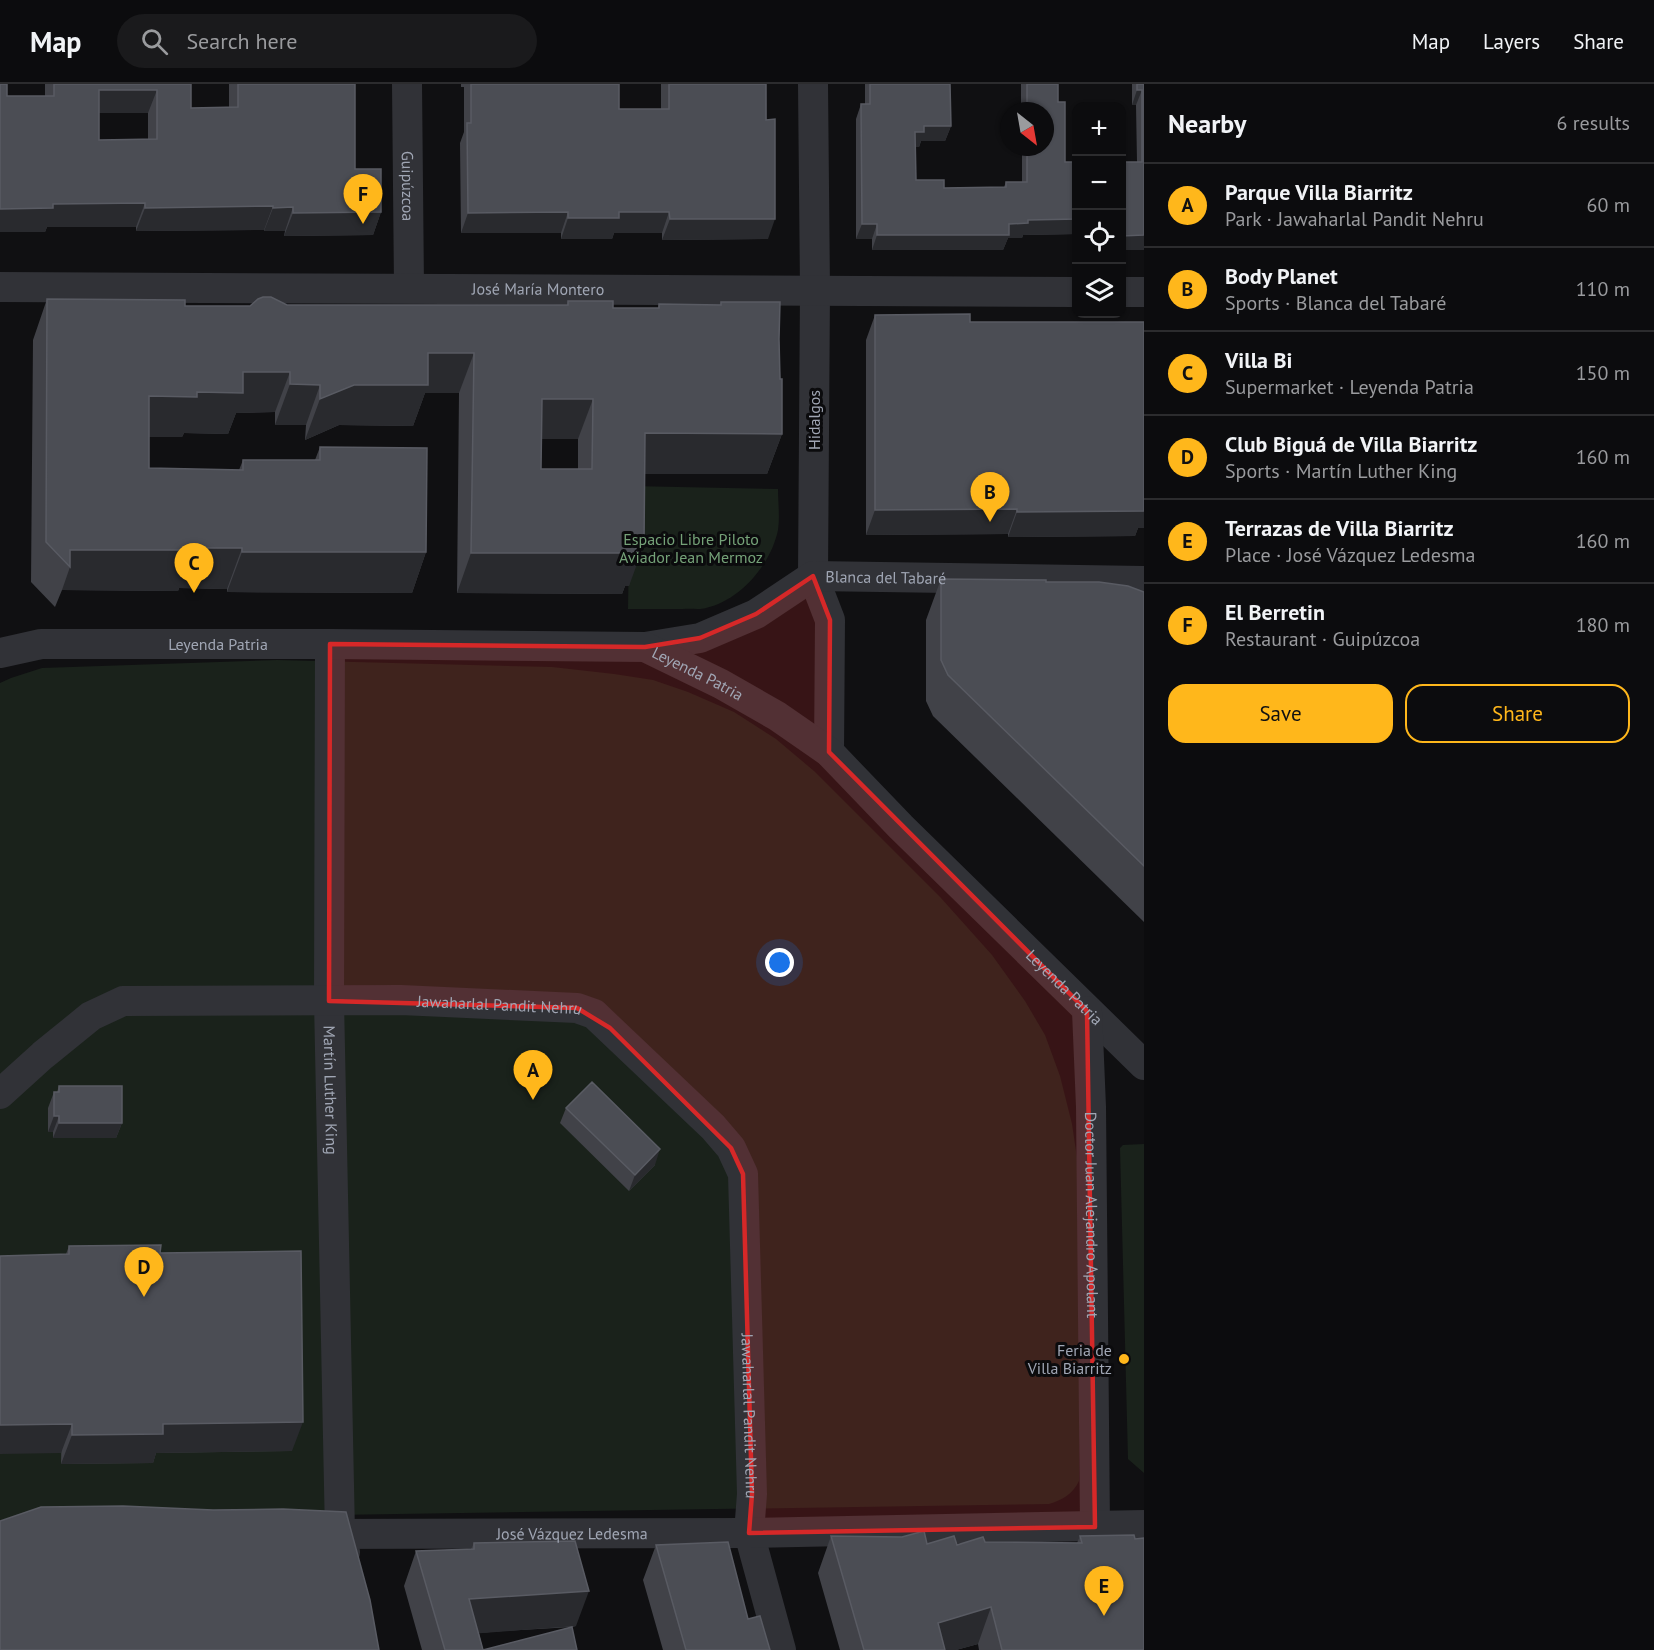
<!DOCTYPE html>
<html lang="en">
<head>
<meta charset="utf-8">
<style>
	:root { --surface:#0c0c0e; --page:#1a1a1c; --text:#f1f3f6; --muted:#9a9b9e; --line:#2c2c2e; --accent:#ffb71b }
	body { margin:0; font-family:"PT Sans",sans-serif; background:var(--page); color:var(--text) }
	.controls { position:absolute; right:18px; top:18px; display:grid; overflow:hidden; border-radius:12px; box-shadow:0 2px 4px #0004 }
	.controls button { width:54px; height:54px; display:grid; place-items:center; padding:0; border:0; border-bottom:2px solid var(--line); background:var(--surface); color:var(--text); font:30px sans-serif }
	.compass { position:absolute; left:1000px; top:18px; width:54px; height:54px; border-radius:50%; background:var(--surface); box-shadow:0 2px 4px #0004; rotate:149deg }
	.you { position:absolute; left:780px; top:879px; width:21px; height:21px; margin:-15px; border:4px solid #fff; border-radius:50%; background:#1a73e8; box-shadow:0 0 0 9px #1a73e833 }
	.badge { display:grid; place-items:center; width:39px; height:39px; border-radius:50%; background:var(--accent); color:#111; font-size:20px; font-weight:700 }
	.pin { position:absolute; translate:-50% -50px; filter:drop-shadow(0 2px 3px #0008) }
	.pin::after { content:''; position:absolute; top:32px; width:21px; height:18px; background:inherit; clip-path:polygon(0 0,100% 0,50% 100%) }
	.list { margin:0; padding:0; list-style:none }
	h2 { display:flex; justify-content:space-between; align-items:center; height:78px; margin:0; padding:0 24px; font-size:26px }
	h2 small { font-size:20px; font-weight:400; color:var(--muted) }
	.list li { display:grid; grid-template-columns:39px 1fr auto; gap:18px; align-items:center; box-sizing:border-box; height:84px; padding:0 24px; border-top:2px solid var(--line) }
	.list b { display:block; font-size:22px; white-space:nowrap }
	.list p { margin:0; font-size:20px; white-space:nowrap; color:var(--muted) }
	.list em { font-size:20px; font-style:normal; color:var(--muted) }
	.actions { display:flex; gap:12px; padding:18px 24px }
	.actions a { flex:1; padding:14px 0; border:2px solid var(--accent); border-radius:18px; text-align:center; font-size:21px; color:var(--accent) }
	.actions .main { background:var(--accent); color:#111 }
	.icon { flex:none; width:33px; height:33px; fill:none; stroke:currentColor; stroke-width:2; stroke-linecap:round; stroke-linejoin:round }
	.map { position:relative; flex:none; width:1144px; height:1566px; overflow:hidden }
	header { display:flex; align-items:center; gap:36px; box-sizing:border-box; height:84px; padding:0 30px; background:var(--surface); border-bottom:2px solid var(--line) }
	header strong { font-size:28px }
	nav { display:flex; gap:33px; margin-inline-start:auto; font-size:21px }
	.search { width:420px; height:54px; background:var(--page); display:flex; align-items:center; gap:15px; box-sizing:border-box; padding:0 21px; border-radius:33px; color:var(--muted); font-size:22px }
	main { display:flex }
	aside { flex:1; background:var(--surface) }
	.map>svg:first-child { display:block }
</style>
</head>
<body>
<header>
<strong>Map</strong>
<div class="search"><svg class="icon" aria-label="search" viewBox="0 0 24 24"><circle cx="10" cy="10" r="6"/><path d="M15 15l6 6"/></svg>Search here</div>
<nav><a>Map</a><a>Layers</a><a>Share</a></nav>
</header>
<main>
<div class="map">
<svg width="1144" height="1566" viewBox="0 0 1144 1566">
	<rect width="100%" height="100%" fill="#101012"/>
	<path fill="#1a221b" d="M 630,402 L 778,405 C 778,418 780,433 778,446 C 771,480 741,516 706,524 C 699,526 691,524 683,525 C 665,525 646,525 628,525 Z
		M 277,576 L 552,583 L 614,590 L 653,596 L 688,608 L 734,628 L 776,655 L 814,687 L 941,814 L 992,871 L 1025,917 L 1045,951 L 1060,992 L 1072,1040 L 1079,1087 L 1079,1397 C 1073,1410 1062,1416 1049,1420 L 0,1436 L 0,599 L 11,594 L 42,584 Z
		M 1144,1060 L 1144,1389 L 1128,1375 L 1120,1064 L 1123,1061 Z"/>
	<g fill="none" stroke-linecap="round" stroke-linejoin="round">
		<g stroke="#313237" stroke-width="30">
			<path id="s1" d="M 407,0 L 409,203"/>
			<path d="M 813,0 L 815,206 L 813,492 L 830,536 L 829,668"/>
			<path id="s2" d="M 0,203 C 359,203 718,206 1076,208"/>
			<path d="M 1122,208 L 1144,208"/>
			<path id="s3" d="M 330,560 L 329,917 L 340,1450 L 345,1468"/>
			<path id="s4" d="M 645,563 L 700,554 L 756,530 L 813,492 L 1144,497"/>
			<path id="s5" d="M 0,569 L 41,560 L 330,560 L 645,563 L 721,600 L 777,632 L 829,668 L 901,743 L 1144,981"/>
			<path id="s6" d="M 1087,927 L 1091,1023 L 1095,1443"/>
			<path id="s7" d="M 0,1010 L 43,971 L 91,932 L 123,917 L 401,916 L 577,924 L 594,930 L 713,1043 L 731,1064 L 743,1090 L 752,1410 L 749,1449 L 781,1566"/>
			<path id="s8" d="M 312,1450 L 749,1449 L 1144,1441"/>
		</g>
	</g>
	<path fill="#414248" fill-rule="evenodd" d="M 0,0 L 7,12 L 45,12 L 45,0 L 191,0 L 191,24 L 229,23 L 229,0 L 355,0 L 355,85 L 381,128 L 373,151 L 284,152 L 285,147 L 264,147 L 264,146 L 136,147 L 136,143 L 47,143 L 45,148 L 0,148 ZM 99,29 L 148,29 L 148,55 L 99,56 Z
		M 461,0 L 619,0 L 619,25 L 661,25 L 661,0 L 766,0 L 768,155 L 662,156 L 662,149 L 614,149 L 612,155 L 561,155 L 561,149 L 461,149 L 460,59 L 464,48 L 464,3 L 461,3 Z
		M 865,0 L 950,0 L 951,42 L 945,57 L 921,57 L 919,63 L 915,63 L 916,96 L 944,96 L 944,104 L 1004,103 L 1006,98 L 1022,98 L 1022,63 L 1045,63 L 1045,27 L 1021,27 L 1021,0 L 1058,0 L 1058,18 L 1065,18 L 1065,78 L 1077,78 L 1077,150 L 1023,151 L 1022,154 L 1008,154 L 1003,166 L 872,166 L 872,155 L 856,155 L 856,35 L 861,20 L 865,20 Z
		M 1132,0 L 1144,0 L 1144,166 L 1122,166 L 1122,78 L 1137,78 L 1136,21 L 1132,21 Z
		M 47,215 L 185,222 L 250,222 L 287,221 L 567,221 L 568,217 L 613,224 L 658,224 L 659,220 L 720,221 L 721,218 L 779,255 L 782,350 L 767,390 L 644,390 L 629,502 L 625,502 L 622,510 L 457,509 L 459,309 L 425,309 L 413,342 L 339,341 L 305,356 L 306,341 L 275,341 L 275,328 L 236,329 L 228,350 L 184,349 L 182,353 L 149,353 L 149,384 L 239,386 L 243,376 L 315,376 L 320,363 L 426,468 L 412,509 L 227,508 L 227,505 L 179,504 L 178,507 L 62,506 L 55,523 L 31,498 L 33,256 ZM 541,355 L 578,355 L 578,385 L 541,385 Z
		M 875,231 L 970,238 L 1144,238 L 1144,444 L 1138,444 L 1135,452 L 1008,453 L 1008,450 L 866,451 L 866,256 Z
		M 941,495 L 1046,498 L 1144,508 L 1144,838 L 933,632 L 926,617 L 926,536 Z
		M 59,1002 L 122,1039 L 116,1054 L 53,1054 L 53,1048 L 48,1048 L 48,1024 L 54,1008 L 57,1008 Z
		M 566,1024 L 655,1081 L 629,1107 L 560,1039 Z
		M 69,1162 L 160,1169 L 292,1367 L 156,1369 L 153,1379 L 61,1380 L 66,1170 Z
		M 831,1452 L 927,1460 L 957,1461 L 985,1458 L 1077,1459 L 1080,1452 L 1135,1455 L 1144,1566 L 979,1566 L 978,1560 L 956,1566 L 840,1566 L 818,1489 Z
		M 474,1459 L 576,1542 L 572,1543 L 577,1566 L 422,1566 L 404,1502 L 416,1467 L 471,1465 ZM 572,1543 L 483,1566 L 479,1549 L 503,1547 Z
		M 656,1461 L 748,1535 L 770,1566 L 663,1566 L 643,1496 Z"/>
	<path fill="#292a2e" d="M 99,6 L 157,6 L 148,29 L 90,29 Z
		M 1137,6 L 1142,6 L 1136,21 L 1132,21 Z
		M 924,42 L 951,42 L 945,57 L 921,57 L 919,63 L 910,63 L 915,48 Z
		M 145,119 L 136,143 L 47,143 L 45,148 L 0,148 L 0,125 L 53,120 Z
		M 273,122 L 264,146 L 136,147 L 145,124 Z
		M 293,123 L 285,147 L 264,147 L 273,124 Z
		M 381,128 L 373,151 L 284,152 L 293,129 Z
		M 568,128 L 561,149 L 461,149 L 468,129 Z
		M 619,128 L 669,128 L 662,149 L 614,149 L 612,155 L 561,155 L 568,134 Z
		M 670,135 L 775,135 L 768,155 L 662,156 Z
		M 1077,135 L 1077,150 L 1023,151 L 1022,154 L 1008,154 L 1003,166 L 872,166 L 877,151 L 1028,136 Z
		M 862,140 L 877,140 L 872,155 L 856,155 Z
		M 1144,151 L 1144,166 L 1122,166 L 1122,152 Z
		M 428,269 L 474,269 L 459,309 L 425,309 L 413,342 L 339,341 L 305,356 L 320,315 Z
		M 243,288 L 290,288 L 275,328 L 236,329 L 228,350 L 184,349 L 182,353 L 135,353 L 149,312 L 197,308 Z
		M 290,300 L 320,301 L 306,341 L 275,341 Z
		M 542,315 L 593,315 L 578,355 L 527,355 Z
		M 645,349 L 782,350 L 767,390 L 630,390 Z
		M 1144,419 L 1144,444 L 1138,444 L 1135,452 L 1008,453 L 1017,428 Z
		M 1017,425 L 1008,450 L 866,451 L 875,426 Z
		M 636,461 L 644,461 L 629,502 L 625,502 L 622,510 L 457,509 L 471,469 Z
		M 193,464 L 242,464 L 227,505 L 179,504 L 178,507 L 62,506 L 70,483 L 70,466 Z
		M 242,468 L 426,468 L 412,509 L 227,508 Z
		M 54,1032 L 59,1032 L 53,1048 L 48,1048 Z
		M 59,1039 L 122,1039 L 116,1054 L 53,1054 Z
		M 660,1065 L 655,1081 L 629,1107 L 635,1091 Z
		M 303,1338 L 292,1367 L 156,1369 L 153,1379 L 61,1380 L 72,1351 L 163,1340 Z
		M 72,1340 L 61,1369 L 0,1370 L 0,1341 Z
		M 589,1507 L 576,1542 L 456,1551 L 469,1515 Z
		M 991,1523 L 978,1560 L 956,1566 L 928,1566 L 938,1539 Z"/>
	<path fill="#4b4d54" stroke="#595b63" stroke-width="1.5" fill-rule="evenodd" d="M 0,0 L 7,0 L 7,12 L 54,12 L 54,0 L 191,0 L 191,24 L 238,23 L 238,0 L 355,0 L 355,85 L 381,85 L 381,128 L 293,129 L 293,123 L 273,124 L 273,122 L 145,124 L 145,119 L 53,120 L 53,124 L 0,125 ZM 99,6 L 157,6 L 157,55 L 99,56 Z
		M 471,0 L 619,0 L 619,25 L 669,25 L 669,0 L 766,0 L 766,36 L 775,35 L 775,135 L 670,135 L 669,128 L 619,128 L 619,134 L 568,134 L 568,128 L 468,129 L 467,39 L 471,39 Z
		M 870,0 L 950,0 L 951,42 L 924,42 L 924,48 L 915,48 L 916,96 L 944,96 L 944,104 L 1006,103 L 1006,98 L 1027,98 L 1027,63 L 1045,63 L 1045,27 L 1027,27 L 1027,0 L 1058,0 L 1058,18 L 1065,18 L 1065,78 L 1077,78 L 1077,135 L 1028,136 L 1028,139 L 1009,140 L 1009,151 L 877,151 L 877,140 L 862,140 L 861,20 L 870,20 Z
		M 1137,0 L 1144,0 L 1144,151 L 1122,152 L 1122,78 L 1142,78 L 1142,6 L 1137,6 Z
		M 263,213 L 271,213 L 287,221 L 568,221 L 568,217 L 613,217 L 613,224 L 659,224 L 659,220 L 721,221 L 721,218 L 780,218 L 779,255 L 780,295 L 782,295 L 782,350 L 645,349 L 644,461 L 636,461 L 636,469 L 471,469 L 474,269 L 428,269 L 428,301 L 354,301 L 320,315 L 320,301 L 290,300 L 290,288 L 243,288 L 243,309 L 197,308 L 197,313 L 149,312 L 149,384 L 243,386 L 243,376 L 320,376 L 320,363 L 427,364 L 426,468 L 242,468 L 242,464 L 193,464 L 193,466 L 70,466 L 70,483 L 46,458 L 47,215 L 185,216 L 185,222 L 250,222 L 258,215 ZM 542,315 L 593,315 L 592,385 L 541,385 Z
		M 970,230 L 970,238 L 1144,238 L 1144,427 L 1017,428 L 1017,425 L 875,426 L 875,231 Z
		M 941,495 L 1046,496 L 1046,498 L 1099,498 L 1128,502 L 1144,508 L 1144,782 L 948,591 L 941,576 Z
		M 592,998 L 660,1065 L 635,1091 L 566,1024 Z
		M 59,1002 L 122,1002 L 122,1039 L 59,1039 L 59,1032 L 54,1032 L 54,1008 L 59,1008 Z
		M 161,1161 L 160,1169 L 301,1167 L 303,1338 L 163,1340 L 163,1350 L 72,1351 L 72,1340 L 0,1341 L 0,1172 L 69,1170 L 69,1162 Z
		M 123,1422 L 213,1426 L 283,1425 L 346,1428 L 370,1516 L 379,1566 L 0,1566 L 0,1437 L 41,1423 Z
		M 924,1447 L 927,1460 L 954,1452 L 957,1461 L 983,1453 L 985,1458 L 1082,1459 L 1080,1452 L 1134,1451 L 1135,1455 L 1144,1454 L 1144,1566 L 1002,1566 L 991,1523 L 938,1539 L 945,1566 L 864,1566 L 831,1452 L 902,1453 Z
		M 575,1457 L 589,1507 L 469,1515 L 483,1566 L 572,1543 L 577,1566 L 445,1566 L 416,1467 L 474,1465 L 474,1459 Z
		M 728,1458 L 748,1535 L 760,1532 L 770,1566 L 686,1566 L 656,1461 Z"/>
	<path fill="#d62828" fill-opacity="0.2" stroke="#d62828" stroke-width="4.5" stroke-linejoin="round" d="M 813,492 L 830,536 L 829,668 L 1087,927 L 1095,1443 L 749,1449 L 752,1410 L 743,1090 L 731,1064 L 610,944 L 577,924 L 329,917 L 330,560 L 645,563 L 700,554 L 756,530 Z"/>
	<circle fill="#ffb71b" stroke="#0b0b0d" stroke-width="2" cx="1124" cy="1275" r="6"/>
	<g text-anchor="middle" stroke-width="6" stroke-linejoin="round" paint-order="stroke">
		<g font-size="16" fill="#a0a6b4" stroke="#0b0b0d">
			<text dy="6" stroke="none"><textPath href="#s1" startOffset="102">Guipúzcoa</textPath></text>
			<text dy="6" stroke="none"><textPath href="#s2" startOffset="538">José María Montero</textPath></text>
			<text transform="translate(814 336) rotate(-90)" y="6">Hidalgos</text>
			<text dy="6" stroke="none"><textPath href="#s4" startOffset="258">Blanca del Tabaré</textPath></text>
			<text dy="6" stroke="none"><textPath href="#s5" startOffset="219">Leyenda Patria</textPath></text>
			<text dy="6" stroke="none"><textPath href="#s5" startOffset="705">Leyenda Patria</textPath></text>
			<text dy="6" stroke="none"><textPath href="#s5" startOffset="1191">Leyenda Patria</textPath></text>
			<text dy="6" stroke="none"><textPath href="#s7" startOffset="532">Jawaharlal Pandit Nehru</textPath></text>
			<text dy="6" stroke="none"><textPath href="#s3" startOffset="446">Martín Luther King</textPath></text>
			<text dy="6" stroke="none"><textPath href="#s6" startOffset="204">Doctor Juan Alejandro Apolant</textPath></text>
			<text dy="6" stroke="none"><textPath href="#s7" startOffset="1090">Jawaharlal Pandit Nehru</textPath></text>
			<text dy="6" stroke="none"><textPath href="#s8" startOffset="260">José Vázquez Ledesma</textPath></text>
		</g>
		<g font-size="16" fill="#75a278" stroke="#0b0b0d">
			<text x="691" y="461">Espacio Libre Piloto<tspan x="691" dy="18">Aviador Jean Mermoz</tspan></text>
		</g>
		<g font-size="16" fill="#a0a6b4" stroke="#0b0b0d" text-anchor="end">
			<text x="1112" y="1272">Feria de<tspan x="1112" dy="18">Villa Biarritz</tspan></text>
		</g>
	</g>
</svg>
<div class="controls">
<button>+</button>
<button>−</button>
<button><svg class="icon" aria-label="locate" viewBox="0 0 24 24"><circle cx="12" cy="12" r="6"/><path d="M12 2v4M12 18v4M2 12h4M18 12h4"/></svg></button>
<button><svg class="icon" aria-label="layers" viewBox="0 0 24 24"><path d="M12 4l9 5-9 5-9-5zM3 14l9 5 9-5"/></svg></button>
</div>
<svg class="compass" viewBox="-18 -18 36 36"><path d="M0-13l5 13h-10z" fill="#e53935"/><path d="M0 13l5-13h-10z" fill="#9a9b9e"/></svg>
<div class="you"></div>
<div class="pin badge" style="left:533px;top:1016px">A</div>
<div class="pin badge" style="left:990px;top:438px">B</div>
<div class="pin badge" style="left:194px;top:509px">C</div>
<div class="pin badge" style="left:144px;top:1213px">D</div>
<div class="pin badge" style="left:1104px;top:1532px">E</div>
<div class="pin badge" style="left:363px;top:140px">F</div>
</div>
<aside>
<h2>Nearby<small>6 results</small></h2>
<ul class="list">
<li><span class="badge">A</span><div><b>Parque Villa Biarritz</b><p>Park · Jawaharlal Pandit Nehru</p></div><em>60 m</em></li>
<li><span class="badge">B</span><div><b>Body Planet</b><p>Sports · Blanca del Tabaré</p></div><em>110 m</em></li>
<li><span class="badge">C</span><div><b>Villa Bi</b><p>Supermarket · Leyenda Patria</p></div><em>150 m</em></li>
<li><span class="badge">D</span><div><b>Club Biguá de Villa Biarritz</b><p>Sports · Martín Luther King</p></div><em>160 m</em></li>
<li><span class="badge">E</span><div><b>Terrazas de Villa Biarritz</b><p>Place · José Vázquez Ledesma</p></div><em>160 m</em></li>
<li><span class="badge">F</span><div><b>El Berretin</b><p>Restaurant · Guipúzcoa</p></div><em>180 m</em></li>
</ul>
<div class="actions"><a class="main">Save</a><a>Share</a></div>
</aside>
</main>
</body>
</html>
